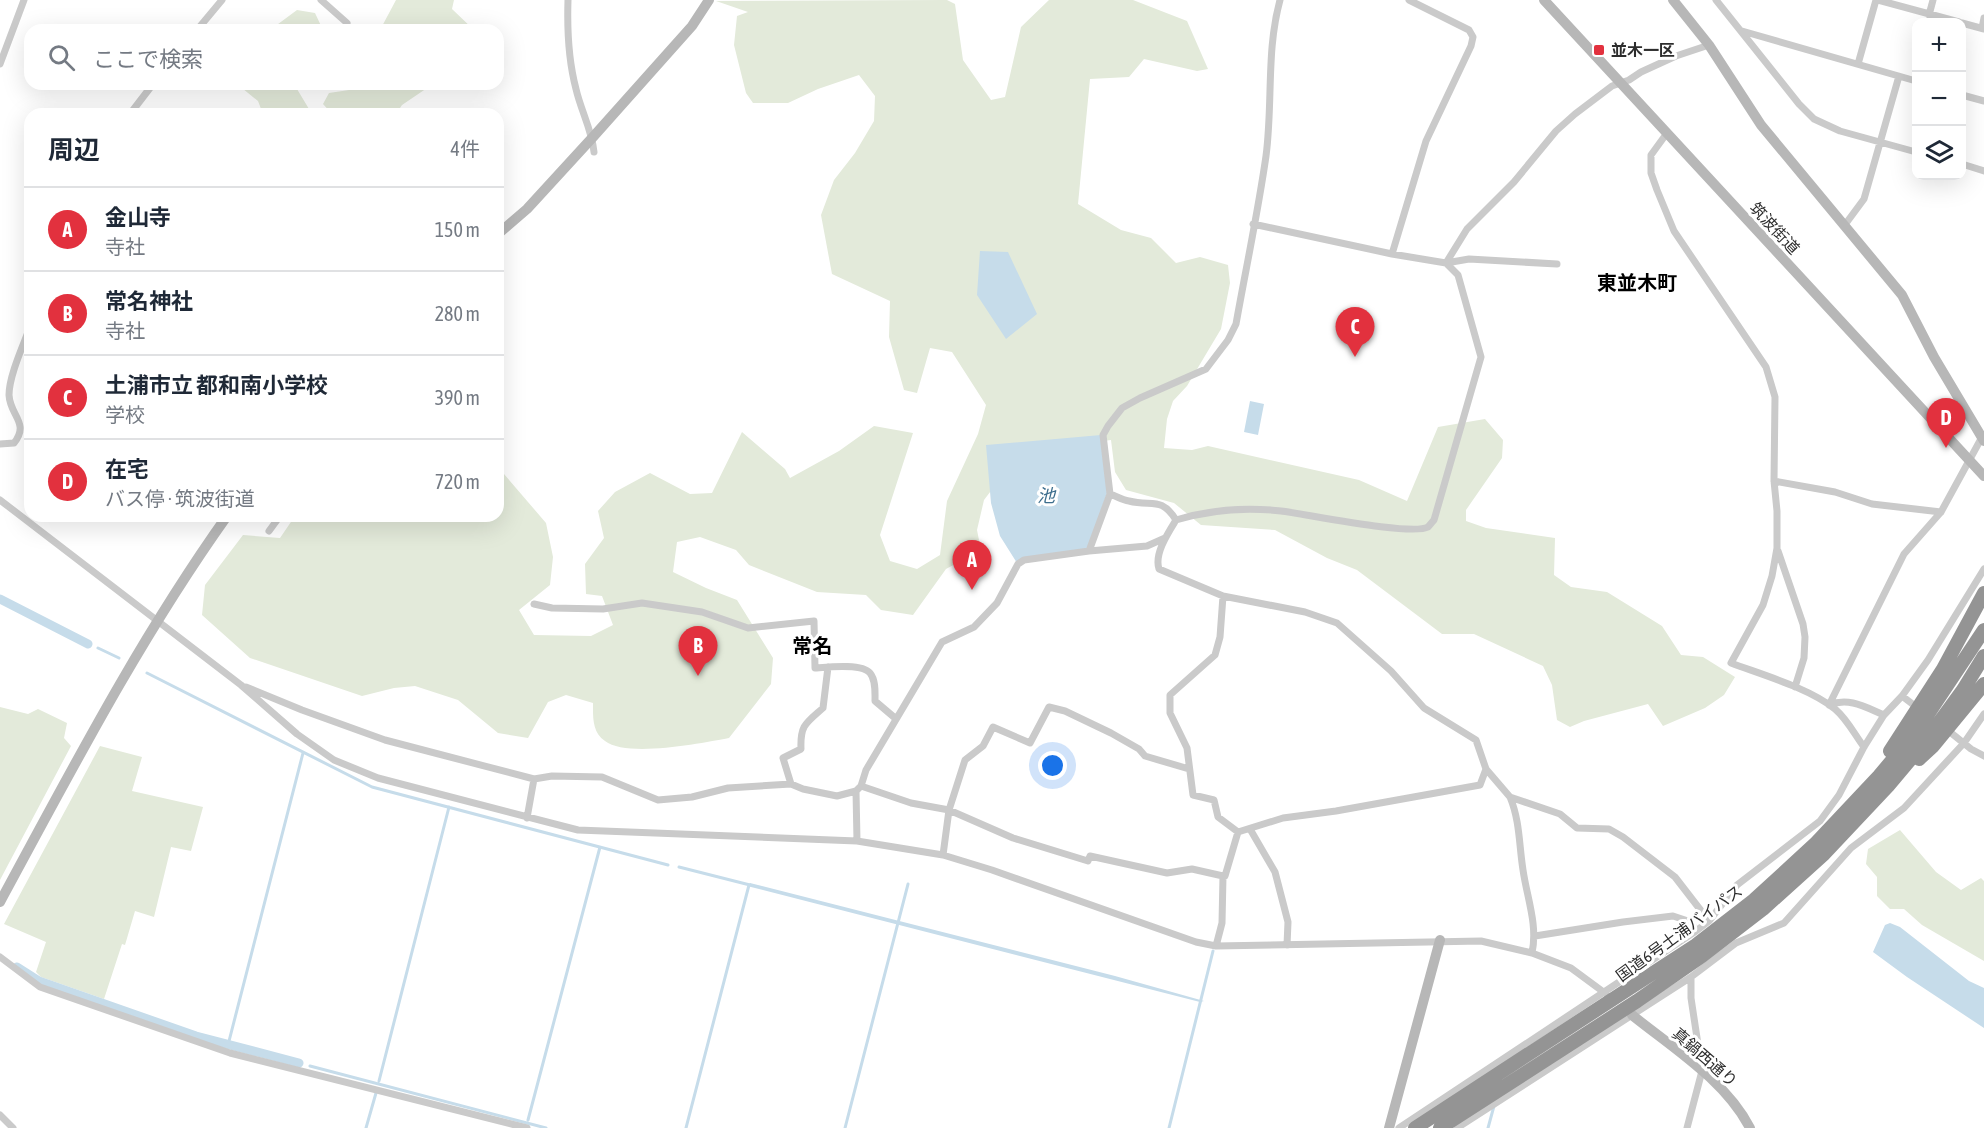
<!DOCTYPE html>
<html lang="ja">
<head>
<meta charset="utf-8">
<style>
	:root { --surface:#fff; --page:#f2f2f3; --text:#1f2937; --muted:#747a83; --line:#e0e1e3; --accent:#e2313e }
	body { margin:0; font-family:"Asap Condensed","Noto Sans JP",sans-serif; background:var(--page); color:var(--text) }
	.controls { position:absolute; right:18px; top:18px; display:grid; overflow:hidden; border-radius:12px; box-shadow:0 6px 24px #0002 }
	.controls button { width:54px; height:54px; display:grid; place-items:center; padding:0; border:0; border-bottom:2px solid var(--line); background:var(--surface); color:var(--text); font:30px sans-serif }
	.you { position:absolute; left:1053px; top:766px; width:21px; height:21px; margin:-15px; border:4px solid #fff; border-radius:50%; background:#1a73e8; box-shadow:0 0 0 9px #1a73e833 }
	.badge { display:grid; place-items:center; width:39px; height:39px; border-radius:50%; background:var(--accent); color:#fff; font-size:20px; font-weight:700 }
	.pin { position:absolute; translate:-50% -50px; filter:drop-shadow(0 2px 3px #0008) }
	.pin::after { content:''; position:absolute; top:32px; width:21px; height:18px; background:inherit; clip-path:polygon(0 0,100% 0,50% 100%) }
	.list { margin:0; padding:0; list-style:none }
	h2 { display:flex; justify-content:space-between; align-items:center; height:78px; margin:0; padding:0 24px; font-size:26px }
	h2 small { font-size:20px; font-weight:400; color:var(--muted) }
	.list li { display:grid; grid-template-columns:39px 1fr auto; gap:18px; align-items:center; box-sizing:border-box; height:84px; padding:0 24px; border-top:2px solid var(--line) }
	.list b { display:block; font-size:22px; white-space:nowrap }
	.list p { margin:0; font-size:20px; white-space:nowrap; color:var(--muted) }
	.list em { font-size:20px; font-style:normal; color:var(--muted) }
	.icon { flex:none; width:33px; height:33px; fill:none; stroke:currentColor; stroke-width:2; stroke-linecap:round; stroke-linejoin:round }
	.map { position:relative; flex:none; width:1984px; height:1128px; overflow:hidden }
	.search { position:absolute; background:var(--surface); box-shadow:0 6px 24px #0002; left:24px; top:24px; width:480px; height:66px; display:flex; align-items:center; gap:15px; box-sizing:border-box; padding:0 21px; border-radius:18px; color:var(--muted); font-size:22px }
	.panel { position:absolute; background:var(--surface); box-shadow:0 6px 24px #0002; left:24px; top:108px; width:480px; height:414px; border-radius:18px }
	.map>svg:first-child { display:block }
</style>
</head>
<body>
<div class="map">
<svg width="1984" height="1128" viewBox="0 0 1984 1128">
	<rect width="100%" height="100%" fill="#fff"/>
	<path fill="#e3eada" d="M 396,0 L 454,0 L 452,9 L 474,30 L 380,30 Z
		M 947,0 L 955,4 L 963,60 L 991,100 L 1005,97 L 1021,27 L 1049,0 L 1133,0 L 1187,21 L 1208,69 L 1197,71 L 1144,59 L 1129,77 L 1090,79 L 1078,204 L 1121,230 L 1151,238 L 1176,263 L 1200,257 L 1228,265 L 1230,283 L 1221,329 L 1187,386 L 1173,401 L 1167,419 L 1164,448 L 1192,450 L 1208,446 L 1359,480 L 1407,501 L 1438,427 L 1485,419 L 1503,440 L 1502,458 L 1466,510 L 1466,521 L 1486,528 L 1555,538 L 1554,575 L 1571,587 L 1607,592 L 1662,626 L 1681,655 L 1703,657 L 1735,677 L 1724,695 L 1705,708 L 1663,726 L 1648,704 L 1584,721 L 1570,727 L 1557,720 L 1552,685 L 1543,666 L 1474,634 L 1442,634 L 1357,570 L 1327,558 L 1275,530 L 1201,525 L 1174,503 L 1126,490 L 1115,472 L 1111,440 L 1069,445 L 1009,467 L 984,500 L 977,530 L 981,550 L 946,569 L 913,615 L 881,610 L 866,595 L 817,592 L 749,565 L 736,550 L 700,537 L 677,542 L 673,572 L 706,588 L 737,600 L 773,658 L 771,684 L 729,738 C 702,743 627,758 605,741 C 592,732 593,717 593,703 L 566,695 L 548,702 L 528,738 L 498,733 L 458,700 L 415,686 L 394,688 L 362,696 L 250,658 L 202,615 L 205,585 L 243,535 L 280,538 L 295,516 L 498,516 L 498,467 L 546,523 L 553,557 L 550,585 L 519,610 L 534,635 L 591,636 L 613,625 L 602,596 L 586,594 L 585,564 L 604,538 L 598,511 L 615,492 L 650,473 L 690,494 L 712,493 L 742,432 L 785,469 L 790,478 L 839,451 L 874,426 L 913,433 L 880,535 L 890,561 L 917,569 L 940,555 L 947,501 L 978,434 L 986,405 L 952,352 L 930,348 L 917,393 L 904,390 L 889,337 L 890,301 L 832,274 L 821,215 L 834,180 L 855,153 L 874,121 L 875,96 L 859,75 L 818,89 L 788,103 L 753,103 L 746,93 L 734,45 L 737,16 L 748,12 L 716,1 Z
		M 297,10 L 315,13 L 323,30 L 270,30 Z
		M 237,84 L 298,84 L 297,89 L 312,114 L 263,114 L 258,101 Z
		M 352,84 L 433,84 L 402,105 L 396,114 L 332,114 L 323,104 L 329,93 L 349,90 Z
		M 0,707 L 28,714 L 38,709 L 67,723 L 64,738 L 71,746 L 0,880 Z
		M 100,746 L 142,757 L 132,791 L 203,807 L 191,851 L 171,847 L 154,917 L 135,911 L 125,945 L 122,944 L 104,999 L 41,977 L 36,972 L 46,942 L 4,924 Z
		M 1900,830 L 1936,872 L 1961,890 L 1981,878 L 1984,881 L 1984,961 L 1922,925 L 1904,909 L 1890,909 L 1877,896 L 1877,877 L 1866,864 L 1868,849 Z"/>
	<path fill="#c6dcea" d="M 980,251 L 1008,252 L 1037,314 L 1006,339 L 977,295 Z
		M 1250,401 L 1264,404 L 1258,435 L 1244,432 Z
		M 1101,435 L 1107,493 L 1088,549 L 1017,563 L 1000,536 L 991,503 L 986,445 Z
		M 750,883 L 1115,976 L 1204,1001 L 1200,1002 L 747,886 Z
		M 1890,923 L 1900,927 L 1969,981 L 1984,988 L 1984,1028 L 1907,977 L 1873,952 L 1885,925 Z"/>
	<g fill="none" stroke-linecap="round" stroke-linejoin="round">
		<path stroke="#c6dcea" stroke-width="3" d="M 98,648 L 119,658
			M 147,673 L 372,787 L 668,865
			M 679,867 L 750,885
			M 228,1045 L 303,753
			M 310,1066 L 546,1128
			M 379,1081 L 449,807
			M 528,1120 L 600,847
			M 366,1128 L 376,1093
			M 686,1128 L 749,885
			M 845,1128 L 908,884
			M 1169,1128 L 1213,951
			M 1488,1128 L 1494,1106"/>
		<path stroke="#c6dcea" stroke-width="9" d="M 0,599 L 88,644
			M 17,967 L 39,981 L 196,1036 L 299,1063"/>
		<path stroke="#cacaca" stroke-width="7" d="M 321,0 L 347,23
			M 568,0 C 567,31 568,59 576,89 C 581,111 592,130 594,152
			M 1716,0 L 1799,104 L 1814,119 L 1840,131 L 1916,152
			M 1878,0 L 1959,22
			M 1929,15 L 1933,0
			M 1962,23 L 1984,29
			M 1982,28 L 1984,18
			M 197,30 L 222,0
			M 1742,31 L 1916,81
			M 0,64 L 24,0
			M 1858,64 L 1876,0
			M 1962,95 L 1984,101
			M 130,114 L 153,84
			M 1667,133 L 1651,155 L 1651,173 L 1657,190 L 1674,231 L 1766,367 L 1775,397 L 1774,481 L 1777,511 L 1777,548 L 1772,576 L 1763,605 L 1731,663 C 1763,675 1809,688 1835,709 C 1847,719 1855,735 1864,747
			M 1962,164 L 1984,171
			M 1253,224 L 1392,254 L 1446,263 L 1469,259 L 1557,264
			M 1844,226 L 1864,199 L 1899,76
			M 1392,254 L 1426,141 L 1471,46 L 1473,37 L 1469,30 L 1409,0
			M 1446,263 L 1467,229 L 1514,182 L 1556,131 L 1575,114 L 1612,86 L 1629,80 L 1641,72 L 1676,56 L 1709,45
			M 0,444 L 14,443 C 30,423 10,416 9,395 C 9,376 23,346 30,327
			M 1774,481 L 1835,492 L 1872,504 L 1941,512
			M 1110,494 C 1116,496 1122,500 1129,501 C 1152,507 1161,496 1176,520
			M 0,500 L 241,685 L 297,734 L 334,760 L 378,778 L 578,830 L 857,841 L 943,855 L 992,870 L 1196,942 L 1216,946 L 1481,941 L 1532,953 L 1571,968 L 1613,999
			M 269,531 L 280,516
			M 1089,551 L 1110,494 L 1103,435 L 1108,426 L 1122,408 L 1140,398 L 1206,369 L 1228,340 L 1236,324 C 1246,268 1258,212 1266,156 C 1273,103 1266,51 1280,0
			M 1778,551 L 1803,624 L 1805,637 L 1804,658 L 1795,687
			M 1223,596 L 1220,637 L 1215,655 L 1170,695 L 1170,713 L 1187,748 L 1193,795 L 1214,800 L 1218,817 L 1238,832
			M 534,604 L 552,608 L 603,609 L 642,603 L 702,612 L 748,628 L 814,621 L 815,668 C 828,667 862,663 870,673 C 876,680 875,693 875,701 L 895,718
			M 246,687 L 302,710 L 385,740 L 534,779 L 552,776 L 602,777 L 658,800 L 692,797 L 728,788 L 791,784 L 803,789 L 837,796 L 856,791 L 861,786 L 866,770 L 942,642 L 974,627 L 997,603 L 1018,564 L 1024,560 L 1089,551 L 1147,546 L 1165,538
			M 1902,696 L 1919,709
			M 1829,705 L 1904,554 L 1941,512 L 1982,437
			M 1829,705 C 1849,697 1865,707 1884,715
			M 1945,728 L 1971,749 L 1984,756
			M 1486,769 L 1510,797 L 1560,814 L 1577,828 L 1609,829 L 1623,837 L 1675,877 L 1709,921
			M 791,784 L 783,758 L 801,749 C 800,725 806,723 823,708 L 828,667
			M 861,786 L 911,803 L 949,810 L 1013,838 L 1088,861 L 1090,856 L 1167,873 L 1192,869 L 1223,876
			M 856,791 L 857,841
			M 1510,797 C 1520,821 1519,845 1523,870 C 1527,898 1538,925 1532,953
			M 527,818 L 534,779
			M 1250,829 L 1275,872 L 1288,922 L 1287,945
			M 1238,832 L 1283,818 L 1336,811 L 1480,785 L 1486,769 L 1476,740 L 1424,708 L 1391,671 L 1337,623 L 1305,612 L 1223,596 L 1159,569 C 1154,554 1168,533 1176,520 C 1209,510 1247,507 1281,511 C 1306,514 1412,536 1428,527 C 1429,526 1433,521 1434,520 L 1481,357 L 1458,275 L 1446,263
			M 943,855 L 949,810 L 965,760 L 983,746 L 993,727 L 1030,743 L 1049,707 L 1065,711 L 1111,733 L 1139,749 L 1145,756 L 1189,769
			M 1535,936 L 1623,922 L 1673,916 L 1691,922 L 1696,931
			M 1216,946 L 1222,923 L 1223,876 L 1225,876 L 1238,832
			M 0,957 L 40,987 L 230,1053 L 527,1128
			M 0,1115 L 13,1128
			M 1399,1128 L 1696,931 L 1709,921 L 1737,885 L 1820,821 L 1839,795 L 1864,747 L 1884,715 L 1902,696 L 1928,660 L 1984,569
			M 1457,1128 L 1691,977 L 1736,943 L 1784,923 L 1851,848 L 1904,808 L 1964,743 L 1984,714
			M 1687,1128 L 1702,1071 L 1691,998 L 1691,977"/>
		<path stroke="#b7b7b7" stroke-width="10" d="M 1544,0 L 1984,476
			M 1673,0 L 1709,45 L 1761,125 L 1902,295 L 1934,357 L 1984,441
			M 498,234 L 527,209 L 593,137 L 692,26 L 709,0
			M 0,902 C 71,771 140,638 227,516
			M 1632,1015 C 1673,1048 1725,1080 1750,1128
			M 1389,1128 L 1440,940"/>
		<path stroke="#949494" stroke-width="14" d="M 1890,751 L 1943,669 L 1984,593
			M 1919,759 L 1933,746 L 1984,684
			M 1415,1128 L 1696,945 L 1754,900 L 1815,844 L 1879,776 L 1916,732 L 1984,630
			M 1440,1128 L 1637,1001 L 1702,956 L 1763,909 L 1824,854 L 1888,786 L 1925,742 L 1963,690 L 1984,656"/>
	</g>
	<rect fill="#e2313e" stroke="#fff" stroke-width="2" x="1593" y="44" width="12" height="12" rx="3"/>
	<g text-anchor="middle" stroke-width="6" stroke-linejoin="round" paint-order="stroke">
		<g font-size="16" font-weight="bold" fill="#2d2d2d" stroke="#fff" text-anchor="start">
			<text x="1611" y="56">並木一区</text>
		</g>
		<g font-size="16" fill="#2d2d2d" stroke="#fff">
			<text transform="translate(1775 228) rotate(47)" y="6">筑波街道</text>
			<text transform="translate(1679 933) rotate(-36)" y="6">国道6号土浦バイパス</text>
			<text transform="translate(1705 1057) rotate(41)" y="6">真鍋西通り</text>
		</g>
		<g font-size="18" font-style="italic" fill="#3d6e8d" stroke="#fff">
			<text x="1046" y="502">池</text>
		</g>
		<g font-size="20" font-weight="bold" fill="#000" stroke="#fff">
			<text x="1637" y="290">東並木町</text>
			<text x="812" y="653">常名</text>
		</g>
	</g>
</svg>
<div class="controls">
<button>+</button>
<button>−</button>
<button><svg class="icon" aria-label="layers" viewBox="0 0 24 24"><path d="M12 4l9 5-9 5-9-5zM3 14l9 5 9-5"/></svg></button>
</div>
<div class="you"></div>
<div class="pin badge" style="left:972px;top:590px">A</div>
<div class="pin badge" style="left:698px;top:676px">B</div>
<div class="pin badge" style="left:1355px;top:357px">C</div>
<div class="pin badge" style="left:1946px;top:448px">D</div>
<div class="search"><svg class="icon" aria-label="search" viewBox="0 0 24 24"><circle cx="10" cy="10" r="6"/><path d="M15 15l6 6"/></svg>ここで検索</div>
<section class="panel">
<h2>周辺<small>4件</small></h2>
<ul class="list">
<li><span class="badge">A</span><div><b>金山寺</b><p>寺社</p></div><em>150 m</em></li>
<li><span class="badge">B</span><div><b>常名神社</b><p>寺社</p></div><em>280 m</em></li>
<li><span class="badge">C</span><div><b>土浦市立 都和南小学校</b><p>学校</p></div><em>390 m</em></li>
<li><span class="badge">D</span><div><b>在宅</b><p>バス停 · 筑波街道</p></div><em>720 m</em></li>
</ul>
</section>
</div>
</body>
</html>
